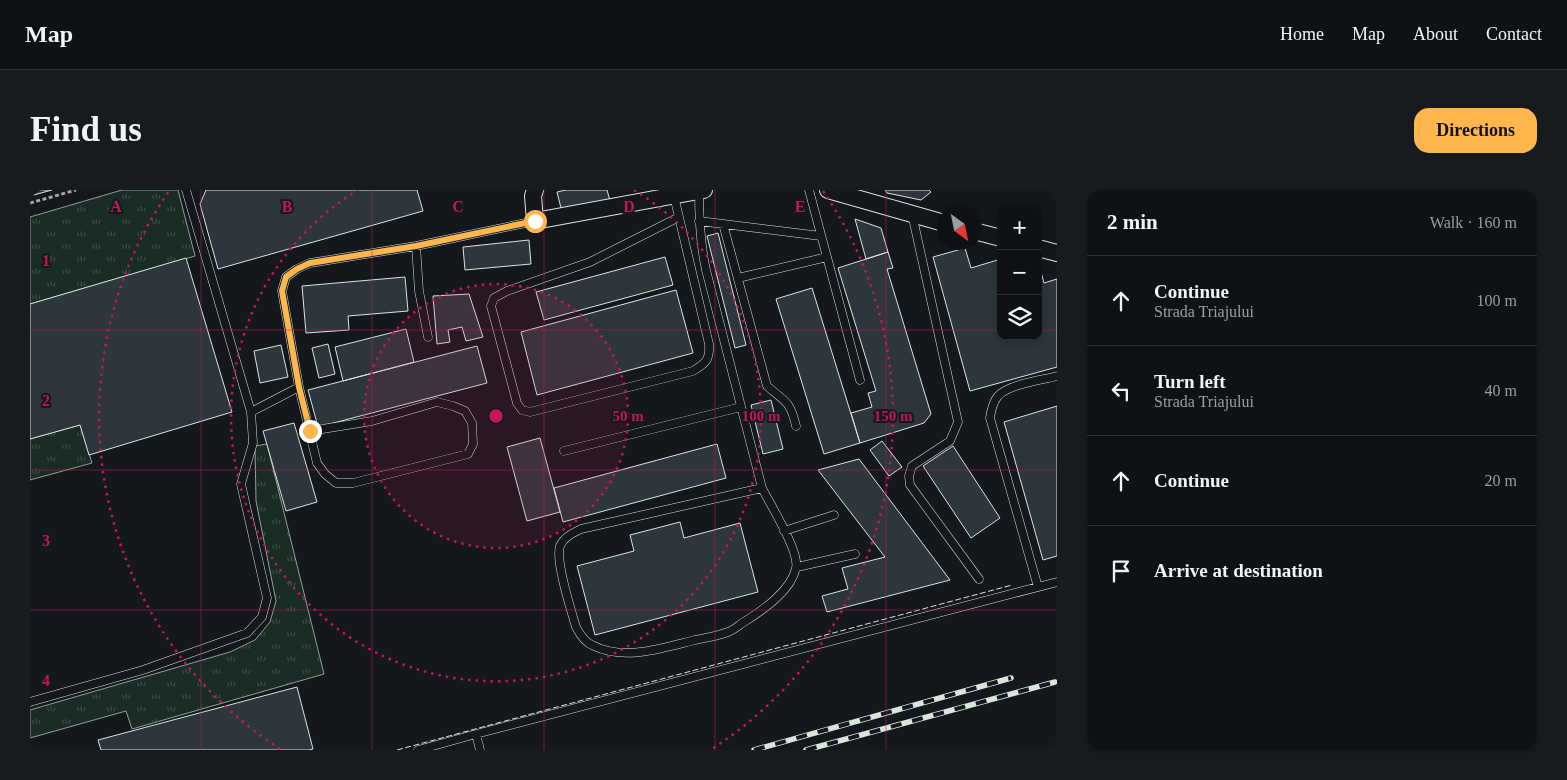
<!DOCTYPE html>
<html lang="en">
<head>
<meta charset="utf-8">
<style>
	:root { --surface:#0f1215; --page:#181b1e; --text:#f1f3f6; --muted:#9b9ea0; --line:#2f3234; --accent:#ffb74d }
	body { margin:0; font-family:Georgia,serif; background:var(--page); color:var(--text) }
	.controls { position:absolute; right:15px; top:15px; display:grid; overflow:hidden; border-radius:10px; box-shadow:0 2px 8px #0003 }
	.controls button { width:45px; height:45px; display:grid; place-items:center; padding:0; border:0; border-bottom:1px solid var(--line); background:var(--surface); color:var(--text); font:25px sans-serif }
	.compass { position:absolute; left:907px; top:15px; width:45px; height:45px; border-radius:50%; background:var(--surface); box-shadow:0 2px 8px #0003; rotate:147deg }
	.stop { position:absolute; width:15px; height:15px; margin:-11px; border:4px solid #ffb74d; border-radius:50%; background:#fff }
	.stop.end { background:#ffb74d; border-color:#fff; box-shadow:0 1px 5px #0008 }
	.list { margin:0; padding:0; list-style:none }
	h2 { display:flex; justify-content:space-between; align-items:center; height:65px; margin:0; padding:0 20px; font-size:21px }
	h2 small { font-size:16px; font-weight:400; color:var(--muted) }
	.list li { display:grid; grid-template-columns:32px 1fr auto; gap:15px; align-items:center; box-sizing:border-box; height:90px; padding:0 20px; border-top:1px solid var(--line) }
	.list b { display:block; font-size:19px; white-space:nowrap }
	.list p { margin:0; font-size:16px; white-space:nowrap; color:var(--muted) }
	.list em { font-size:16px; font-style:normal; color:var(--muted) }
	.icon { flex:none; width:28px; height:28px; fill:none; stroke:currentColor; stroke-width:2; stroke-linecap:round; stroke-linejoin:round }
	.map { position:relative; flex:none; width:1027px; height:560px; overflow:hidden; border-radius:15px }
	header { display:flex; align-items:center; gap:30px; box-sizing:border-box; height:70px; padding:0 25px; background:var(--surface); border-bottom:1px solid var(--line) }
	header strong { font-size:24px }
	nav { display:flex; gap:28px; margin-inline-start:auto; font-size:18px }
	.intro { display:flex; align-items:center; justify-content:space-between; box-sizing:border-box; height:120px; padding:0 30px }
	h1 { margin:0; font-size:35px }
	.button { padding:12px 22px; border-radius:15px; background:var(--accent); color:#111; font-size:18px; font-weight:700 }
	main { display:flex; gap:30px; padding:0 30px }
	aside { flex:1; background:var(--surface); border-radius:15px; box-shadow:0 2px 8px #0003 }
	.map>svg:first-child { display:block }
</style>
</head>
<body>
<header>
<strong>Map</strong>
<nav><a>Home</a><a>Map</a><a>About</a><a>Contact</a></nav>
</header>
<div class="intro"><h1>Find us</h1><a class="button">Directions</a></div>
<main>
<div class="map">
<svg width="1027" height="560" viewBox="0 0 1027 560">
	<defs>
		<pattern id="grass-tufts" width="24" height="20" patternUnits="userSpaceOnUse" patternTransform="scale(1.25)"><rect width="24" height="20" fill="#1a2d24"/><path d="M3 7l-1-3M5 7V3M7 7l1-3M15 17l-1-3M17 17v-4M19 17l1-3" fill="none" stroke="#3b4b43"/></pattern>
	</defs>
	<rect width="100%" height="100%" fill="#14181c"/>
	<path fill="url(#grass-tufts)" stroke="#939e99" d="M 92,0 L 148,0 L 165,66 L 0,114 L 0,27 Z
		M 50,235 L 62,273 L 0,290 L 0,249 Z
		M 237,254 L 294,484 L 102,539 L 96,521 L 0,548 L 0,520 L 200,462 L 225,450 L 240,432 L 246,411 L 226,311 L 225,256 Z"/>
	<path fill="#2c363c" stroke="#d8e6dc" d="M 0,0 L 22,0 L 0,6 Z
		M 176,0 L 387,0 L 393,21 L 188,79 L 170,14 Z
		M 536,0 L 577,0 L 580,11 L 532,22 L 527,2 Z
		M 855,0 L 899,0 L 901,2 L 891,10 L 857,3 Z
		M 825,29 L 851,38 L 858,62 L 836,69 Z
		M 688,43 L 716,155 L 705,158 L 677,46 Z
		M 499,50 L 501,74 L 435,80 L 433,57 Z
		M 935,58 L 941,78 L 971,69 L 971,146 L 1008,146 L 1008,79 L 1010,78 L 1014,93 L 1027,89 L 1027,177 L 940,201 L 903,67 Z
		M 858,62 L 863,78 L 857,79 L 901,224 L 894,233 L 830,253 L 821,223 L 842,217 L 838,203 L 846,201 L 808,78 Z
		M 635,67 L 643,95 L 514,130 L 506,102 Z
		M 156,68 L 202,222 L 59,265 L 50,235 L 0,249 L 0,114 Z
		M 375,87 L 378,121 L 318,126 L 319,140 L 276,143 L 272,96 Z
		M 782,98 L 830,253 L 794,264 L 746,109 Z
		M 646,100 L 663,163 L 507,205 L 491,142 Z
		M 439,104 L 453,147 L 436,151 L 432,137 L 418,140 L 420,152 L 407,154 L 403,106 Z
		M 376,139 L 384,172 L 313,191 L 305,157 Z
		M 298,154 L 305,184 L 289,188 L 282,158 Z
		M 251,155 L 258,187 L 230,193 L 224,161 Z
		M 447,156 L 457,193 L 288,237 L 278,200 Z
		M 741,210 L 753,259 L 733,264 L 721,215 Z
		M 1027,216 L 1027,366 L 1013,370 L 974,232 Z
		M 264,233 L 287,312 L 256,321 L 233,241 Z
		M 510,248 L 530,322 L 497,331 L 477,257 Z
		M 852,251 L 872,277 L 859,286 L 840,260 Z
		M 687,254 L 696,288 L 533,332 L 524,298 Z
		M 923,256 L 970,328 L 941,348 L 893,276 Z
		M 829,269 L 920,390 L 797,422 L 792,406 L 818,399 L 812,378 L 855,367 L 788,280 Z
		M 650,332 L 654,348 L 710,333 L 728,402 L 565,445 L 547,376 L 604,361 L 600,345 Z
		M 267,497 L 283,559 L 279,560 L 71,560 L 68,550 Z"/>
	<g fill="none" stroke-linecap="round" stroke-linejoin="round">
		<defs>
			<path id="service" d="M 779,0 L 830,190
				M 669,1 C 669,28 670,53 676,80 L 732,298 C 740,314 770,362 766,378 C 761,401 733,420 714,432 C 709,435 704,440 698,442 C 688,446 675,448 665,450 C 633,458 595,471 564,456 C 556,453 550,445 546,437 C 541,420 525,371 530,356 C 534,347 543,343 551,339 L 732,298
				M 644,6 L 679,154 C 680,170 676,173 663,181 L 500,222 L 492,220 L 487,213 L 461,116 L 464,108 L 477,101 L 560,72 L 649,27
				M 882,24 L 928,232 L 920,251 L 882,276 L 879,286 L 880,295 L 949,389
				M 669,31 L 791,46
				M 693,34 L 737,196 C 755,212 760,210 766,236
				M 386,56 L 389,101 L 398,147
				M 708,88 L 797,67
				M 221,222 L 269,197
				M 280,241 L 342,231 L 407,212 L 423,216 L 435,221 L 442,233 L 443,254 L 438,264 L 323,293 L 306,293 L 295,284 L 287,273 L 269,197 L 252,101 L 256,87 L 267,79 L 280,73 L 386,56 L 505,31
				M 534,261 L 711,217
				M 754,341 L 804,325
				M 767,377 L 825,364
				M 1008,397 L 960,228 C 961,221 963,212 968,206 C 979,194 1012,190 1027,186
				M 0,512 L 113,480 L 217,443 L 232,427 L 237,408 L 211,294 L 223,253 L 221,222 L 156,0
				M 446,544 L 1027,392
				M 388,560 L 446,544 L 450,560"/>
			<path id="minor" d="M 505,0 L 503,6 L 505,31 L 674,0
				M 798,0 L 914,33
				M 944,41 L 971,48
				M 1008,58 L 1027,63"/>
		</defs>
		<use href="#service" stroke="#d8e6dc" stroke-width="9"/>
		<use href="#minor" stroke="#d8e6dc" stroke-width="18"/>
		<path stroke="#9da8a2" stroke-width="3" stroke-dasharray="4 2.5" stroke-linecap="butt" d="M 0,13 L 46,0"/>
		<use href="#service" stroke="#14181c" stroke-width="8"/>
		<use href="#minor" stroke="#14181c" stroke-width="16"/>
		<defs>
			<path id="rail" d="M 724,560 L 981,488
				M 776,560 L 1025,492"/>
		</defs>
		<use href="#rail" stroke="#d8e6dc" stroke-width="5.5"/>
		<use href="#rail" stroke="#14181c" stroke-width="4" stroke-dasharray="11" stroke-linecap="butt"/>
		<path stroke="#d8e6dc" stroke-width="1" stroke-dasharray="6 2.5" stroke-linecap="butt" d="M 367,560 L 982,395"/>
	</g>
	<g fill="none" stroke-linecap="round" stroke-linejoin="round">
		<path stroke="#ffb74d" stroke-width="6" d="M 280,241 L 269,197 L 252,101 L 256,87 L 267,79 L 280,73 L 386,56 L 505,31"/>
	</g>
	<path fill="none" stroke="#c2185b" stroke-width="1" stroke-opacity="0.55" d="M 171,0 L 171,560M 342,0 L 342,560M 514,0 L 514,560M 685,0 L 685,560M 856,0 L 856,560M 0,140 L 971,140M 1008,140 L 1027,140M 0,280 L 1027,280M 0,420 L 1027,420"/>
	<circle cx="466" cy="226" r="132" fill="#c2185b" fill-opacity=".12"/>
	<g fill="none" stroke="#c2185b" stroke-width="2.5" stroke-dasharray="2.5 5">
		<circle cx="466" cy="226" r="132"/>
		<path d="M604 0A265 265 0 1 1 328 0"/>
		<path d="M250 559A397 397 0 0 1 139 1M793 1A397 397 0 0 1 682 559"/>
	</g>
	<g font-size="16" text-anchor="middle" font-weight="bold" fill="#c2185b" stroke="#14181c" stroke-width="4" stroke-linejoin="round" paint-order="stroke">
		<text x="86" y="22">A</text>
		<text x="257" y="22">B</text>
		<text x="428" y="22">C</text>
		<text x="599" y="22">D</text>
		<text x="770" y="22">E</text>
		<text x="16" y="76">1</text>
		<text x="16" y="216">2</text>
		<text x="16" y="356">3</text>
		<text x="16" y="496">4</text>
	</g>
	<circle cx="466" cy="226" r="8" fill="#c2185b" stroke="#14181c" stroke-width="2.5"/>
	<g font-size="15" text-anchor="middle" font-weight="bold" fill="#c2185b" stroke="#14181c" stroke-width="4" stroke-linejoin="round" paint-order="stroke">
		<text x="598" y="231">50 m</text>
		<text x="731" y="231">100 m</text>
		<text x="863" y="231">150 m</text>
	</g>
</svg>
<div class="controls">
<button>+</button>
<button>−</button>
<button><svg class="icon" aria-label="layers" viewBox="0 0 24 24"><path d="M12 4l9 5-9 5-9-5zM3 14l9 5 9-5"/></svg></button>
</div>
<svg class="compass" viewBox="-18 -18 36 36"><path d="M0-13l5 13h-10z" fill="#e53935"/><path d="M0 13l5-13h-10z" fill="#9b9ea0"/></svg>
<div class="stop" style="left:505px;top:31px"></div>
<div class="stop end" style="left:280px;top:241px"></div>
</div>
<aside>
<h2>2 min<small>Walk · 160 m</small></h2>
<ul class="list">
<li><svg class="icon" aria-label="ahead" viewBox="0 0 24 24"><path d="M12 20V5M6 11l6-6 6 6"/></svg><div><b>Continue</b><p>Strada Triajului</p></div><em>100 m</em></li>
<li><svg class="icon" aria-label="left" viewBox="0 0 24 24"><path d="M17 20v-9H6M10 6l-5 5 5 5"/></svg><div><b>Turn left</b><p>Strada Triajului</p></div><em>40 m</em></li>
<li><svg class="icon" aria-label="ahead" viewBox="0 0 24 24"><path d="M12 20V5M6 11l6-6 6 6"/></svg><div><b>Continue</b></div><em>20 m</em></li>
<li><svg class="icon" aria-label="arrive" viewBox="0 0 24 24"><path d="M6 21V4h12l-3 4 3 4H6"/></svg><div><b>Arrive at destination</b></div></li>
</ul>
</aside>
</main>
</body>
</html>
